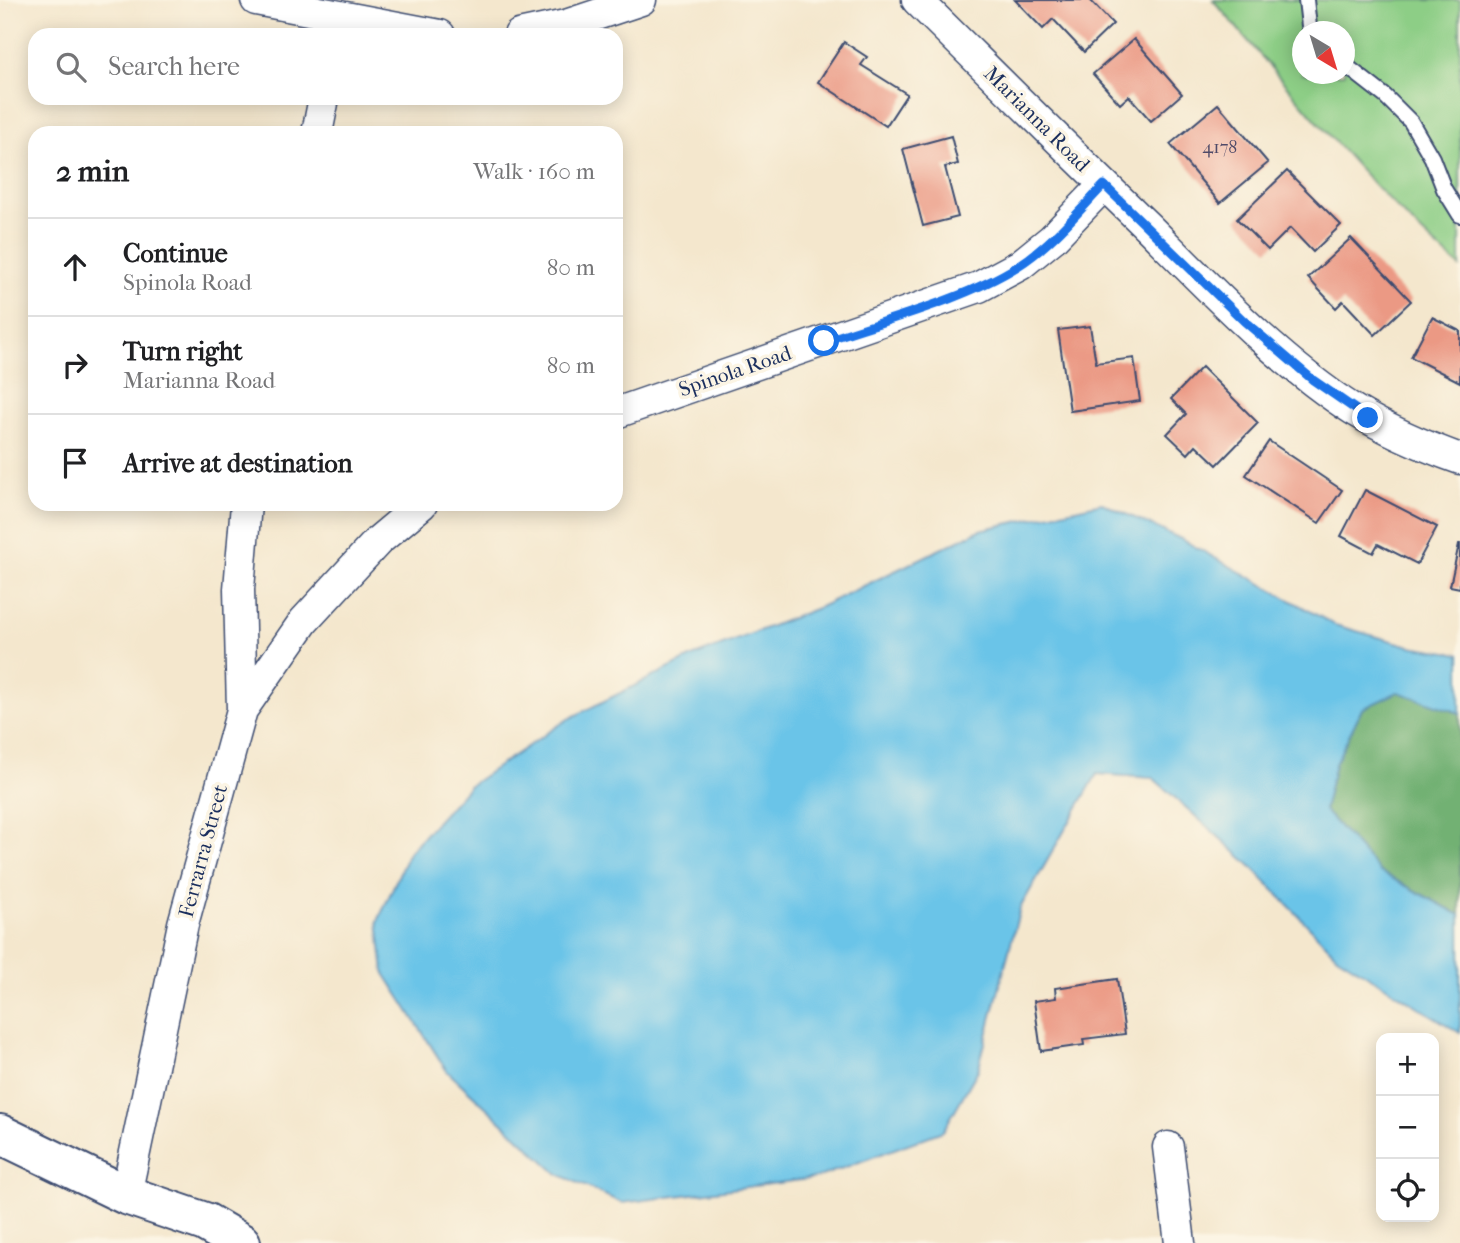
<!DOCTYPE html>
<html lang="en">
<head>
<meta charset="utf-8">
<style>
	:root { --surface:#fff; --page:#f6f6f6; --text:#202124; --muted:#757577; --line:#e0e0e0 }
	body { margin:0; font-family:"IM FELL French Canon",serif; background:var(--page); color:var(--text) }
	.controls { position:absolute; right:21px; bottom:21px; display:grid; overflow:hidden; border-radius:14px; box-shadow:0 4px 18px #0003 }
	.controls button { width:63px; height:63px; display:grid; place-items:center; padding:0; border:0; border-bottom:2px solid var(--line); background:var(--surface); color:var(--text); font:35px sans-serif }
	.compass { position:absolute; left:1292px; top:21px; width:63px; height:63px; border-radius:50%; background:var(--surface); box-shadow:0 4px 18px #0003; rotate:142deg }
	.stop { position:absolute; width:21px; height:21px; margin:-16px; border:5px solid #1a73e8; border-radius:50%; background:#fff }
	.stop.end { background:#1a73e8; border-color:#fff; box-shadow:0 2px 7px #0008 }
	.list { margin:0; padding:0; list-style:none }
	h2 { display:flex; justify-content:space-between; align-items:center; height:91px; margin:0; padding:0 28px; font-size:30px }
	h2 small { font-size:23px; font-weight:400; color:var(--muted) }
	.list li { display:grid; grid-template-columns:46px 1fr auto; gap:21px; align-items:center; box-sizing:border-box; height:98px; padding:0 28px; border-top:2px solid var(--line) }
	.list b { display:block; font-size:26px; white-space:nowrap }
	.list p { margin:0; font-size:23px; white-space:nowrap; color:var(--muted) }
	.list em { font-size:23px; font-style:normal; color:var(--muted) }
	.icon { flex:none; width:38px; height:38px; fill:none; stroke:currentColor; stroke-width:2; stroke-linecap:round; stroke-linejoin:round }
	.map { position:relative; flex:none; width:1460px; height:1243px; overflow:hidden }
	.search { position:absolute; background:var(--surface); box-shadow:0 4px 18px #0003; left:28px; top:28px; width:595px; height:77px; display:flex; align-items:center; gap:18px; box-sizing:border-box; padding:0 24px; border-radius:21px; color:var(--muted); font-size:26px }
	.panel { position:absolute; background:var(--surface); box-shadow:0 4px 18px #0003; left:28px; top:126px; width:595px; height:385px; border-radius:21px }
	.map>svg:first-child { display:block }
</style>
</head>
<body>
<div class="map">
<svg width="1460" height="1243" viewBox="0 0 1460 1243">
	<rect width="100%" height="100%" fill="#fcf5e5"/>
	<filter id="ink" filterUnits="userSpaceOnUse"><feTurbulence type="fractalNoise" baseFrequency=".0143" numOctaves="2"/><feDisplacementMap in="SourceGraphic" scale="14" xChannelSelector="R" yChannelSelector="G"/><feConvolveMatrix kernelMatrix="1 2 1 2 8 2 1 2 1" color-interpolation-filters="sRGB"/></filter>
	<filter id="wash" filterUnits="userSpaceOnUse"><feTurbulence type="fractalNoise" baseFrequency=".00686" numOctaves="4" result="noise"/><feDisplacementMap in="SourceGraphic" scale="28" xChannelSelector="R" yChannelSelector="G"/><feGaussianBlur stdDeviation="1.57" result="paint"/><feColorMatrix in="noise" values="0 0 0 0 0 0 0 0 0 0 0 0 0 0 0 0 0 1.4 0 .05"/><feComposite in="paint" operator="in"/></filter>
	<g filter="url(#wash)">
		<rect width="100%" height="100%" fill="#f4e7cd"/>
		<path fill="#8dce86" stroke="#547e72" stroke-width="2" fill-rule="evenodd" d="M 1213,0 L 1460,0 L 1460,267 C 1368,188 1292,91 1213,0 ZM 1302,32 L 1344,32 L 1344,74 L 1302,74 Z"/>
		<path fill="#72b173" stroke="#467068" stroke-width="2" d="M 1398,691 L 1460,713 L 1460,915 L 1380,872 L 1324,810 L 1335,764 L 1362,709 Z"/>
		<path fill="#6ac4e8" stroke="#427aa3" stroke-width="2" d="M 1102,503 L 1181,539 L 1335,625 L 1410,646 L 1460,654 L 1460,713 L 1398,692 L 1362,709 L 1335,764 L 1324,810 L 1380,872 L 1460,915 L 1460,1033 L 1337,956 L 1250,865 L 1153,778 L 1097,774 L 1020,908 L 978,1070 L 943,1131 L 816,1178 L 622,1203 L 558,1174 L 447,1071 L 384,972 L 378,921 L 409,852 L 469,786 L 568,719 L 692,657 L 820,607 L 980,530 Z"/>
		<g id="blocks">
			<path fill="#eb9984" d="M 1015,0 L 1090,0 L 1113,24 L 1084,52 L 1053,19 L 1043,29 Z
				M 1134,39 L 1182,94 L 1151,121 L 1129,96 L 1120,104 L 1093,74 Z
				M 844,42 L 867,57 L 861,65 L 907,94 L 886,126 L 818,82 Z
				M 1218,104 L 1268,163 L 1220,203 L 1170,144 Z
				M 951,136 L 958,164 L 945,167 L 958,217 L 923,226 L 903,149 Z
				M 1287,171 L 1341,225 L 1313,252 L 1290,228 L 1268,250 L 1237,219 Z
				M 1351,238 L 1411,301 L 1375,335 L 1343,301 L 1336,308 L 1308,278 Z
				M 1432,317 L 1460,331 L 1460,382 L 1411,357 Z
				M 1090,326 L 1096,363 L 1134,358 L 1140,401 L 1070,411 L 1058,330 Z
				M 1202,367 L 1258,423 L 1217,465 L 1196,445 L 1188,454 L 1167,434 L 1186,414 L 1171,399 Z
				M 1269,441 L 1342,490 L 1319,523 L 1246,475 Z
				M 1365,490 L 1437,527 L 1417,564 L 1378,544 L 1373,553 L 1341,536 Z
				M 1459,544 L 1460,544 L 1460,588 L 1450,586 Z
				M 1117,979 L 1125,1034 L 1083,1039 L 1084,1045 L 1041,1051 L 1034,1001 L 1056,998 L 1055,988 Z"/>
		</g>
	</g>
	<g filter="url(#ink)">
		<use href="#blocks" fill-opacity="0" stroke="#3c4b6f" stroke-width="2"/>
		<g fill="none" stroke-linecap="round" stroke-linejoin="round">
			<defs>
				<path id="lane" d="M 1306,0 L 1309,26 L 1312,32
					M 1344,64 L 1385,96 L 1411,122 L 1432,158 L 1444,189 L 1460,215"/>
				<path id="street" d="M 256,0 L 440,35
					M 917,0 C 994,76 1070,152 1148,227 C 1210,289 1280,363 1354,410 C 1387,430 1424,446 1460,459
					M 519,35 L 566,25 L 641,0
					M 317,133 L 324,98
					M 616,413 L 979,287 L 1020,265 L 1052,239 L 1104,185
					M 242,710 L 304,621 L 378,541 L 422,504
					M 1168,1147 L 1180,1243
					M 126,1195 L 183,924 L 242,710 L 239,589 L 246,504"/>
				<path id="secondary" d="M 0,1134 L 126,1195 L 205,1222 L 241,1243"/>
			</defs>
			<use href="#lane" stroke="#3c4b6f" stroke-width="18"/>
			<use href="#street" stroke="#3c4b6f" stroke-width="33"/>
			<use href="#secondary" stroke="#3c4b6f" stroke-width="42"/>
			<use href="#lane" stroke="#fff" stroke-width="14"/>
			<use href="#street" stroke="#fff" stroke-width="30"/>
			<use href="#secondary" stroke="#fff" stroke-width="38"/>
		</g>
	</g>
	<g fill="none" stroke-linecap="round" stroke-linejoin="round" filter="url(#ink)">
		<path stroke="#1a73e8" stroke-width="9" d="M 824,341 C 885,320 964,300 1018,266 C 1051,245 1077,213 1104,185 L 1244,321 L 1313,380 L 1368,418"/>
	</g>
	<g text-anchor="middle" stroke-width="7" stroke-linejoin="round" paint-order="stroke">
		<g font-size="18" fill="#4f4a68">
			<text x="1220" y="153">4178</text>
		</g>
		<g font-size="21" fill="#1b2f5e" stroke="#fcf5e5">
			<text transform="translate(1037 119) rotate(45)" y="7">Marianna Road</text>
			<text transform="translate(735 371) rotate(-19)" y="7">Spinola Road</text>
			<text transform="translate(203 851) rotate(-75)" y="7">Ferrarra Street</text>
		</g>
	</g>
</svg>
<div class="controls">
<button>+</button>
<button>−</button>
<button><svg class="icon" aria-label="locate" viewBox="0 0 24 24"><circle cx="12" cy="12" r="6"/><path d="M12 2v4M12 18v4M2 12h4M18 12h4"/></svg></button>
</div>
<svg class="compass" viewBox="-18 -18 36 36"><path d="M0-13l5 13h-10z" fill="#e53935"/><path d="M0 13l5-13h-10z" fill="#757577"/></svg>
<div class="stop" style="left:824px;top:341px"></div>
<div class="stop end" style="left:1368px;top:418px"></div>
<div class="search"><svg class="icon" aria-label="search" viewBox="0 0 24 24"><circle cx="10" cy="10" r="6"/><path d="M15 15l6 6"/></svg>Search here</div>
<section class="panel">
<h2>2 min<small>Walk · 160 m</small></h2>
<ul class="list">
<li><svg class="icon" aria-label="ahead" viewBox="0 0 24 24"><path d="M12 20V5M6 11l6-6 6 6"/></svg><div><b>Continue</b><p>Spinola Road</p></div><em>80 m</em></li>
<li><svg class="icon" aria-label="right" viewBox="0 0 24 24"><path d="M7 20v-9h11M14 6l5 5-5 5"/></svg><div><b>Turn right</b><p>Marianna Road</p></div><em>80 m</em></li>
<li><svg class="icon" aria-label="arrive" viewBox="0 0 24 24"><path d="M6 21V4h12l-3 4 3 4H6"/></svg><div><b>Arrive at destination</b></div></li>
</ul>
</section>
</div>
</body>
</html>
